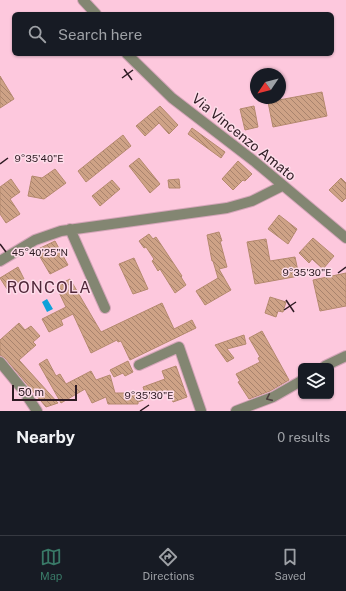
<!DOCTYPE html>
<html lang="en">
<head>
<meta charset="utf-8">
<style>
	:root { --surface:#171b24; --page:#242831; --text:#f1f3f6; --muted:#9ea1a6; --line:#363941; --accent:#397967 }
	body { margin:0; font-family:"Public Sans",sans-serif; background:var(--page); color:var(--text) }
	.controls { position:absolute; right:12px; bottom:12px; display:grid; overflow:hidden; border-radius:6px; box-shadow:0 1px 3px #0004 }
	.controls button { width:36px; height:36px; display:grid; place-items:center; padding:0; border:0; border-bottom:1px solid var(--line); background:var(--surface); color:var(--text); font:20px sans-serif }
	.compass { position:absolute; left:250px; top:68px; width:36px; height:36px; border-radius:50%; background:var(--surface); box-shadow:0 1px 3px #0004; rotate:235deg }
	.scale { position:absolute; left:12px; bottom:10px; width:65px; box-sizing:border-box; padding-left:4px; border:2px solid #2e1b23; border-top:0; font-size:11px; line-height:14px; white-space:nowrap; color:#2e1b23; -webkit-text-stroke:3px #fddce9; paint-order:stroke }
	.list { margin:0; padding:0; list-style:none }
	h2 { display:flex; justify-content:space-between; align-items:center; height:52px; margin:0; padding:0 16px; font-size:17px }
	h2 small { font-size:13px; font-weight:400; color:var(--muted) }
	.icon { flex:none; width:22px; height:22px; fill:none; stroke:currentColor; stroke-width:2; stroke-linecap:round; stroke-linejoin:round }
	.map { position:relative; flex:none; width:346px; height:411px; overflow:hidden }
	.search { position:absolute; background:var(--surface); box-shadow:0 1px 3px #0004; left:12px; right:12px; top:12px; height:44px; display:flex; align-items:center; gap:10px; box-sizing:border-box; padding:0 14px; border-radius:6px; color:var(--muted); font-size:15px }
	.sheet { height:124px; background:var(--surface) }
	nav { display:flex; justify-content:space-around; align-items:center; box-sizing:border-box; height:56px; border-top:1px solid var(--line); background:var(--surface); font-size:11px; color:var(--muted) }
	nav a { display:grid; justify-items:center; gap:2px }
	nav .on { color:var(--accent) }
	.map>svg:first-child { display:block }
</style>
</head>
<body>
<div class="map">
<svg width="346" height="411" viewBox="0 0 346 411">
	<defs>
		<pattern id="building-back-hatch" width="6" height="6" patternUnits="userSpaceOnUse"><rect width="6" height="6" fill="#cea286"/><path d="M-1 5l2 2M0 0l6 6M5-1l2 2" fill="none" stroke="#a8836d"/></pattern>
	</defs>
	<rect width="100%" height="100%" fill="#fdc8dd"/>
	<path fill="#0fa1d9" d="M 47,299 L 53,309 L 47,312 L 42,302 Z"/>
	<path fill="url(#building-back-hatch)" stroke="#b4896e" d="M 0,76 L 14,99 L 0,108 Z
		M 322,92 L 327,116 L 273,127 L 268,102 Z
		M 160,106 L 178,125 L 169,134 L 159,123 L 145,136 L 136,126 Z
		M 254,106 L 258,127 L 245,130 L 240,109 Z
		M 192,128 L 225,152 L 221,158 L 188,134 Z
		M 123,135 L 131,146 L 86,182 L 78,171 Z
		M 139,158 L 160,184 L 150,193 L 129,166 Z
		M 238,161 L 252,174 L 245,181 L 243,180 L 233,190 L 222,179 Z
		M 55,169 L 66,183 L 44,199 L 28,196 L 32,176 L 42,178 Z
		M 341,178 L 346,183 L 346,198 L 342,202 L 329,190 Z
		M 11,179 L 20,192 L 10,199 L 20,214 L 6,223 L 0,214 L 0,187 Z
		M 179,179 L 180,188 L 169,188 L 168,180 Z
		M 112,180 L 120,189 L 100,206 L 92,196 Z
		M 279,215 L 297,229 L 288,244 L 268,229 Z
		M 219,232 L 222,241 L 220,241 L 227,267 L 219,269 L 231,290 L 205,305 L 196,291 L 218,278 L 213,261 L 212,261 L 207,235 Z
		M 149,234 L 153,239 L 156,237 L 182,276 L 181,277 L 186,285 L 175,293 L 160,269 L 158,271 L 152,261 L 154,259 L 146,247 L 144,248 L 139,241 Z
		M 313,238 L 334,256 L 323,269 L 312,259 L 309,263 L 299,253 Z
		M 266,239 L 270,261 L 295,257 L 299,276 L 255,284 L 247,242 Z
		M 55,241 L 68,265 L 50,274 L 36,250 Z
		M 134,258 L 148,289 L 133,294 L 119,264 Z
		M 18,267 L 24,279 L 7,289 L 0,278 Z
		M 346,273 L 346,306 L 320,311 L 313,280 Z
		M 70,279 L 101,332 L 162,303 L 174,329 L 192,320 L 196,328 L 130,360 L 121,341 L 118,342 L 117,340 L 91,353 L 73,314 L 61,320 L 63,325 L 49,332 L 42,319 L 66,307 L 56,286 Z
		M 270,297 L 286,302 L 283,312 L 278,311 L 276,317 L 265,313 Z
		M 19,323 L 25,330 L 31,326 L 40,336 L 33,342 L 36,345 L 19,360 L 58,403 L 46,407 L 5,358 L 0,355 L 0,340 Z
		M 262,331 L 289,380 L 270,391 L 249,399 L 238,382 L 240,381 L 236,374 L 260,362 L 258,358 L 260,357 L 249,338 Z
		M 244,335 L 246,344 L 227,349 L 234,358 L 227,362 L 215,345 Z
		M 47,359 L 56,376 L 60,374 L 66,384 L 91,371 L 96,380 L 110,375 L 115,393 L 145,393 L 143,387 L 165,379 L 162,371 L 176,366 L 187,397 L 173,402 L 169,391 L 138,402 L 138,404 L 108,404 L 106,397 L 92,403 L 85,389 L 61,403 L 39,364 Z
		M 128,361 L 133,372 L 125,376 L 123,373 L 114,377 L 110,370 Z"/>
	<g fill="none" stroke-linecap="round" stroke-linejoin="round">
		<defs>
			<path id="minor" d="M 83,0 L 96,14
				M 127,54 L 172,98 L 254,161 L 346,238
				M 70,229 L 105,308
				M 0,261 L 35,240 L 61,231 L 227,208 L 252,201 L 282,186
				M 0,362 L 23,390 L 37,411
				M 139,365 L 179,347 L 201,411
				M 325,366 L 346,356
				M 236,411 L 273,397 L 301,381"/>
		</defs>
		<use href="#minor" stroke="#d4a5b8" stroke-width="12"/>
		<use href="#minor" stroke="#838672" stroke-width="10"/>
	</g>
	<defs><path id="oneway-chevron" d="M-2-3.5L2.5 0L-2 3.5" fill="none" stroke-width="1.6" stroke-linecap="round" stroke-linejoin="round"/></defs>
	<use stroke="#4c403f" href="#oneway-chevron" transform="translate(269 398) rotate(156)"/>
	<path fill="none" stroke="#2e1b23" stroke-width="1.5" d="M 124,69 L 132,80M 122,78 L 133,70M 0,164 L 8,158M 0,244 L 6,252M 338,273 L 346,267M 286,300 L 294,312M 284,310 L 296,302M 140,411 L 149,405"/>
	<g text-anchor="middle" stroke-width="3" stroke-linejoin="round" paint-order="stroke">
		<g font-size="14" fill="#2e1b23" stroke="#fddce9">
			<text transform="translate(244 137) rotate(39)" y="5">Via Vincenzo Amato</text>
		</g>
		<g font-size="16" letter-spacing="1" fill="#502739" stroke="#fddce9">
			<text x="49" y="293">RONCOLA</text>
		</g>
	</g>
	<g font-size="10" text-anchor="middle" fill="#2e1b23" stroke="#fddce9" stroke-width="3" stroke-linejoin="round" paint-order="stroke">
		<text x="39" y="162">9°35'40"E</text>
		<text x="40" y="256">45°40'25"N</text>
		<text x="307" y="276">9°35'30"E</text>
		<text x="149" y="399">9°35'30"E</text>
	</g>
</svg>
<div class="controls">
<button><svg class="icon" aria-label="layers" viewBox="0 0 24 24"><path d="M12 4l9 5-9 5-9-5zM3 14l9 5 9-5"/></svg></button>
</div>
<svg class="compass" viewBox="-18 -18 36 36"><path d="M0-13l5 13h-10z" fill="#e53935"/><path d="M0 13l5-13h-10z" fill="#9ea1a6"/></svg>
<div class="scale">50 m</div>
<div class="search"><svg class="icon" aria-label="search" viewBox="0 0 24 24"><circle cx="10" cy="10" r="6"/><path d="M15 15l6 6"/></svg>Search here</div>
</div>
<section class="sheet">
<h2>Nearby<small>0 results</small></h2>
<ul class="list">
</ul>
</section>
<nav>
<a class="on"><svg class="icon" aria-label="map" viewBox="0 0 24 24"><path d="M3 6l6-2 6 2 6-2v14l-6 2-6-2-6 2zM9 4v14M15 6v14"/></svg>Map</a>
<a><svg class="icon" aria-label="directions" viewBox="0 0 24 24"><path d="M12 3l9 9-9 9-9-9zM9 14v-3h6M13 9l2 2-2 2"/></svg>Directions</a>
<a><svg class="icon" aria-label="saved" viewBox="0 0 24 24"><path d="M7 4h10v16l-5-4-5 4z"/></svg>Saved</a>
</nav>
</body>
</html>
